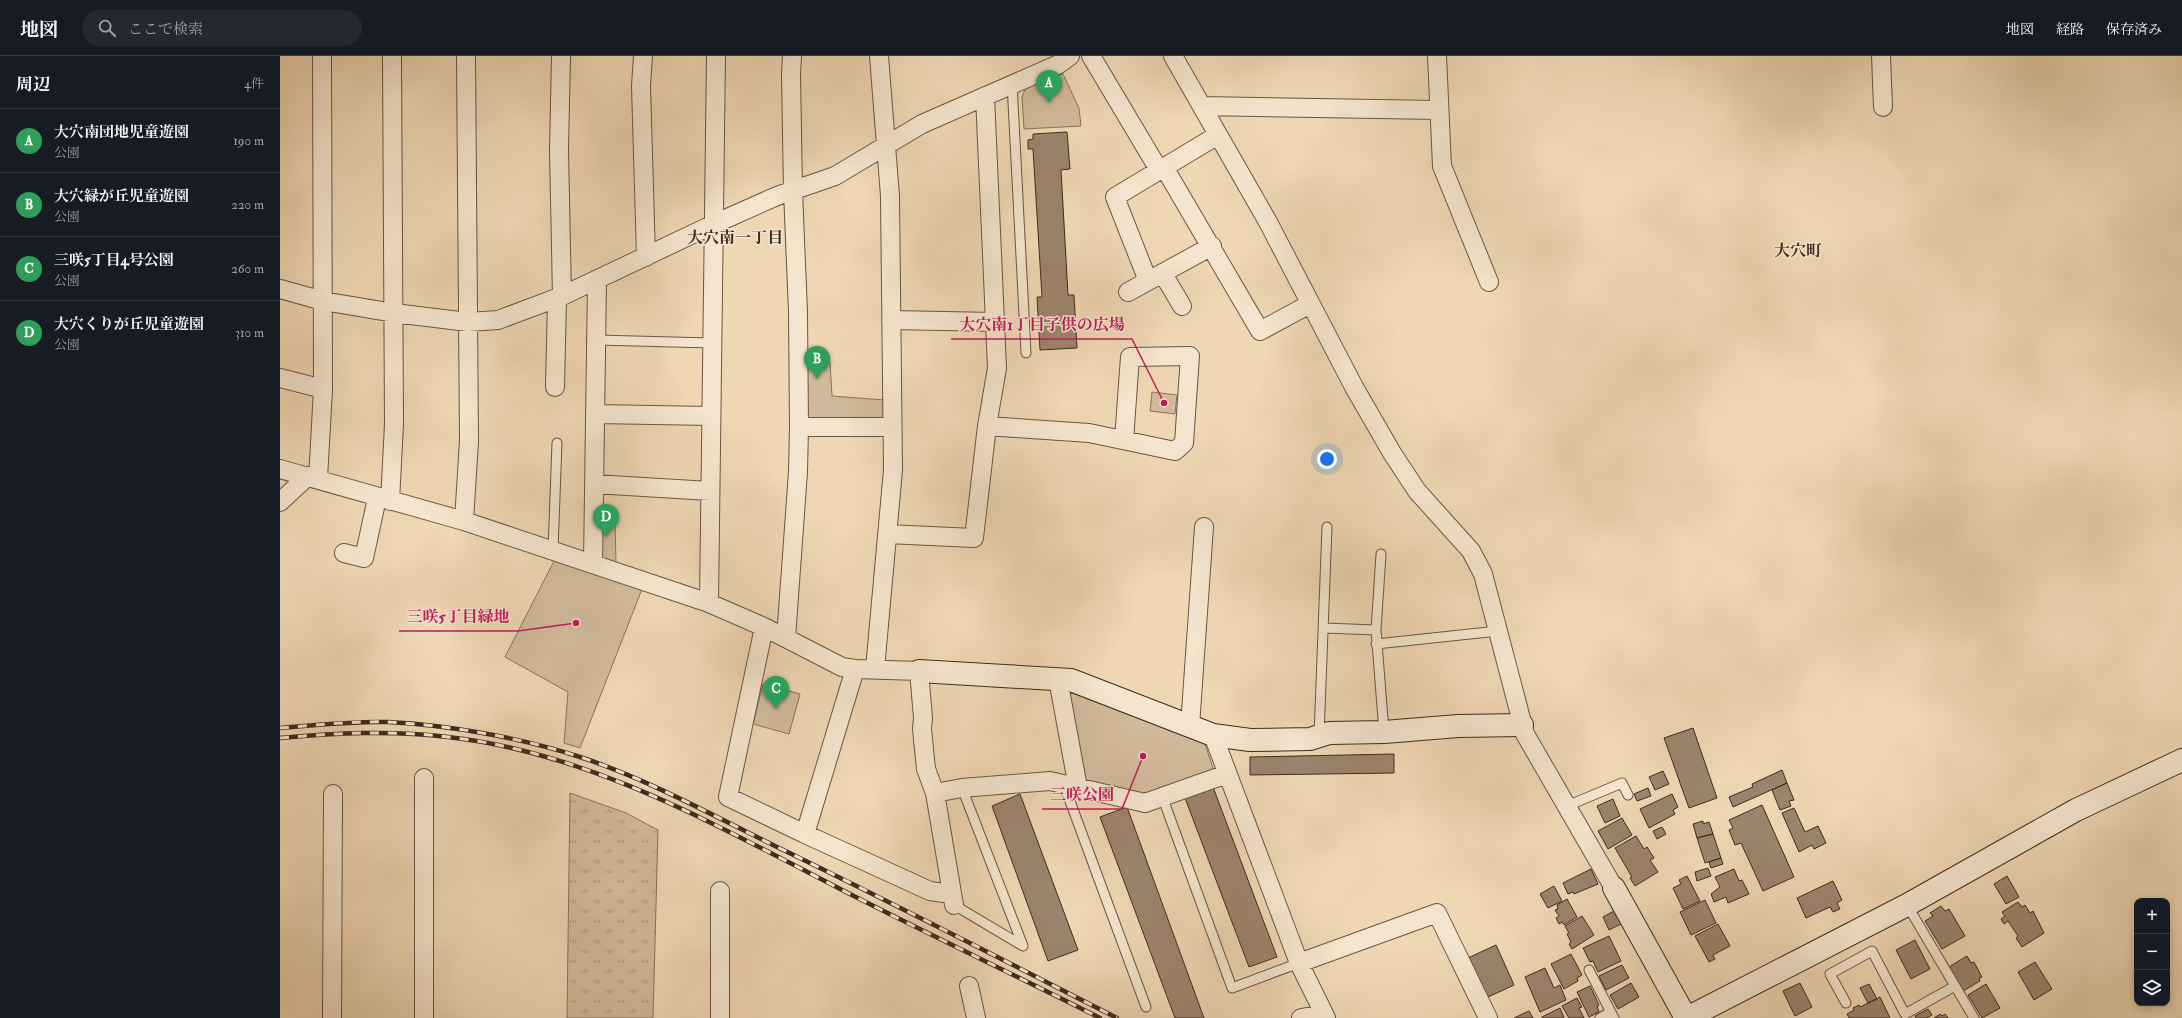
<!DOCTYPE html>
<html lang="ja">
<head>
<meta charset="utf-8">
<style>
	:root { --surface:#171b24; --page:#242831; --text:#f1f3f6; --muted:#9ea1a6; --line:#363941; --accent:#c59692 }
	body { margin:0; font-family:"IM FELL Double Pica","Noto Serif JP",serif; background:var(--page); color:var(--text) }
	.controls { position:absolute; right:12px; bottom:12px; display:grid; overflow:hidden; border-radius:8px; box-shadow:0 2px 10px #0003 }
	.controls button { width:36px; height:36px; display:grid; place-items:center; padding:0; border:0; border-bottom:1px solid var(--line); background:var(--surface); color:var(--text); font:20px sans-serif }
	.you { position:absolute; left:1047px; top:403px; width:14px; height:14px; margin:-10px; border:3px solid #fff; border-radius:50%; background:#1a73e8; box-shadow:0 0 0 6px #1a73e833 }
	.badge { display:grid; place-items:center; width:26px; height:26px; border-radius:50%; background:var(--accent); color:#fff; font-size:13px; font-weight:700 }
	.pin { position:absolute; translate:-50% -33px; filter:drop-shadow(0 1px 2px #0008) }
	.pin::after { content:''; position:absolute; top:21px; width:14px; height:12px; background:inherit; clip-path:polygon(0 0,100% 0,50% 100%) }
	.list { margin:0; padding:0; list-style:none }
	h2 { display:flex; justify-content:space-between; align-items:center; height:52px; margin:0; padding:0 16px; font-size:17px }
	h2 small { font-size:13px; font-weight:400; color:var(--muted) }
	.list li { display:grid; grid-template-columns:26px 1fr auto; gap:12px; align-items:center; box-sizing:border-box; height:64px; padding:0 16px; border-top:1px solid var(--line) }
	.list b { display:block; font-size:15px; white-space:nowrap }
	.list p { margin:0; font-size:13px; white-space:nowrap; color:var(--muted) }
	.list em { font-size:13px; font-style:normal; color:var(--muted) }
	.icon { flex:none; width:22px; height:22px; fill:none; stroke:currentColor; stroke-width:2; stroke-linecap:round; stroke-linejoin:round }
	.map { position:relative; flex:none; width:1902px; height:962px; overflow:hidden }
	header { display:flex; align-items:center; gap:24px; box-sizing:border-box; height:56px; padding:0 20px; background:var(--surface); border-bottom:1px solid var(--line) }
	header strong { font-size:19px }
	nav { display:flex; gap:22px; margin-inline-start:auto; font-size:14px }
	.search { width:280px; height:36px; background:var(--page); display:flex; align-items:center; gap:10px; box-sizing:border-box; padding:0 14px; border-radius:22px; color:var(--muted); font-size:15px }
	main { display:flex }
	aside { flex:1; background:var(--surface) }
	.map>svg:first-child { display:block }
</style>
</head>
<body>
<header>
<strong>地図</strong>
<div class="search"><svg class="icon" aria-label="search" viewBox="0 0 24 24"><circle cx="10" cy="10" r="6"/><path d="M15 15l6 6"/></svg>ここで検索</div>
<nav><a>地図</a><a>経路</a><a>保存済み</a></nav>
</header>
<main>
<aside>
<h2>周辺<small>4件</small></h2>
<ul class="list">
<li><span class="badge" style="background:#2e9e5b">A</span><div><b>大穴南団地児童遊園</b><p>公園</p></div><em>190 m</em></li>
<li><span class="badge" style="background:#2e9e5b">B</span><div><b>大穴緑が丘児童遊園</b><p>公園</p></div><em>220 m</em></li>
<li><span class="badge" style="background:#2e9e5b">C</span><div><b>三咲5丁目4号公園</b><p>公園</p></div><em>260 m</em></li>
<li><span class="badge" style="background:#2e9e5b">D</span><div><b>大穴くりが丘児童遊園</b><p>公園</p></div><em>310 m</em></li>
</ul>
</aside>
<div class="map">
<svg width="1902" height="962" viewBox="0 0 1902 962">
	<defs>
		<pattern id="grass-tufts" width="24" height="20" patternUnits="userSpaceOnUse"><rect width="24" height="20" fill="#d1ba9b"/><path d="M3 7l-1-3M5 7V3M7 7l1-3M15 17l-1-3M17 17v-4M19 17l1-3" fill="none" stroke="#ab977e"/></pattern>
	</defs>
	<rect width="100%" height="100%" fill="#efd7b4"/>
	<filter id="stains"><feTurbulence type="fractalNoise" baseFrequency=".005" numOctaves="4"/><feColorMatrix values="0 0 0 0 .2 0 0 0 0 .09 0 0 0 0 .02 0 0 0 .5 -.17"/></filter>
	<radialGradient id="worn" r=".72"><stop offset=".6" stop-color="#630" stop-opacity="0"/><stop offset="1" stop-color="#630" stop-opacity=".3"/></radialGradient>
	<path fill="url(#grass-tufts)" stroke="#88725e" d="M 290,737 L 346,757 L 378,774 L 373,962 L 287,962 Z"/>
	<path fill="#d1ba9b" stroke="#88725e" d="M 783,18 L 799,52 L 801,70 L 744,73 L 742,41 L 746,31 Z
		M 523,306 L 550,306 L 552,340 L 605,344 L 605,361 L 600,367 L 524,362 Z
		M 872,336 L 897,339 L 895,358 L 870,355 Z
		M 317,465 L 335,466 L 336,507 L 322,504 Z
		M 275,503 L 362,533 L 300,692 L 284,687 L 288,636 L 225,601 Z
		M 483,628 L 520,638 L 509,678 L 473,668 Z
		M 792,637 L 925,688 L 933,712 L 929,717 L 867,741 L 802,729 L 788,641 Z"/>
	<path fill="#9b846d" stroke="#3f2a20" d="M 787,76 L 790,113 L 781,114 L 788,239 L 794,239 L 797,292 L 760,294 L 757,241 L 762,241 L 753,93 L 748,93 L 748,84 L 753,83 L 753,78 Z
		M 1413,672 L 1437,742 L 1409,752 L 1384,682 Z
		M 1114,698 L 1114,717 L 970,719 L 970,701 Z
		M 1502,714 L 1507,727 L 1453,751 L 1449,741 L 1473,731 L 1472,728 Z
		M 1383,715 L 1389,728 L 1375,734 L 1369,721 Z
		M 1507,727 L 1514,744 L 1509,745 L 1511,750 L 1500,754 L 1492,734 Z
		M 933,731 L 997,901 L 969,911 L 905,742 Z
		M 1368,732 L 1371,740 L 1357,745 L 1354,738 Z
		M 740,738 L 798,894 L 768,905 L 712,750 Z
		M 1392,738 L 1398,751 L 1393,754 L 1395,758 L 1369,772 L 1360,753 Z
		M 1333,743 L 1340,760 L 1325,767 L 1317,750 Z
		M 1482,749 L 1514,821 L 1483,835 L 1461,787 L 1455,789 L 1449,774 L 1453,772 L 1449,764 Z
		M 847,751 L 924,962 L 895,962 L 820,761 Z
		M 1514,752 L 1525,776 L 1538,770 L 1546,787 L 1534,793 L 1532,789 L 1519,796 L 1502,757 Z
		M 1342,762 L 1352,779 L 1328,793 L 1318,775 Z
		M 1423,765 L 1423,768 L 1429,766 L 1433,778 L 1417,782 L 1413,768 Z
		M 1382,771 L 1386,778 L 1377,783 L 1373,775 Z
		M 1433,778 L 1441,802 L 1425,807 L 1417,782 Z
		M 1356,780 L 1364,793 L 1367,791 L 1374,802 L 1370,804 L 1378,816 L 1355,830 L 1350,822 L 1352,821 L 1335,792 Z
		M 1441,802 L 1443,808 L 1431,812 L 1429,806 Z
		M 1428,812 L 1431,820 L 1417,825 L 1415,816 Z
		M 1311,813 L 1318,828 L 1294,838 L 1293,836 L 1288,838 L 1283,827 Z
		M 1454,813 L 1459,825 L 1462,824 L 1469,838 L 1448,847 L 1446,841 L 1434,846 L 1431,838 L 1440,831 L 1435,821 Z
		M 1407,820 L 1420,845 L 1403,853 L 1393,832 L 1401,828 L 1399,824 Z
		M 1727,820 L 1739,841 L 1726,848 L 1714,828 Z
		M 1553,825 L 1562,844 L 1557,847 L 1560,853 L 1553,856 L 1550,851 L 1526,862 L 1517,842 Z
		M 1274,830 L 1282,845 L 1268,852 L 1260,838 Z
		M 1287,843 L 1297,861 L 1284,869 L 1282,866 L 1279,868 L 1276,862 L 1279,860 L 1275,854 L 1278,853 L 1277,849 Z
		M 1425,844 L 1436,867 L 1411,879 L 1400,856 Z
		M 1738,846 L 1742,851 L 1745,849 L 1750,857 L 1753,855 L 1764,877 L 1742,891 L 1736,882 L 1738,880 L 1728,865 L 1724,868 L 1721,863 L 1725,860 L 1722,856 Z
		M 1661,850 L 1665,855 L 1669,853 L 1685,880 L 1662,893 L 1645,865 L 1653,860 L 1650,857 Z
		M 1334,855 L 1341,868 L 1329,874 L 1323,861 Z
		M 1302,860 L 1314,879 L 1292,893 L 1289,888 L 1291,886 L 1287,878 L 1289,877 L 1285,870 Z
		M 1438,868 L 1450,890 L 1433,899 L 1435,903 L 1429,906 L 1415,880 Z
		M 1329,880 L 1341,905 L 1318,916 L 1313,905 L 1310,906 L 1303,892 Z
		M 1635,884 L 1650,913 L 1631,923 L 1616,894 Z
		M 1216,889 L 1234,929 L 1206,942 L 1188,902 Z
		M 1291,898 L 1302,919 L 1297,922 L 1298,925 L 1284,933 L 1271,908 Z
		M 1687,900 L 1691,907 L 1694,906 L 1702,921 L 1699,922 L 1700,925 L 1683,935 L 1669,911 Z
		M 1755,906 L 1772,933 L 1754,944 L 1738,916 Z
		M 1342,909 L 1349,922 L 1326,934 L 1319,920 Z
		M 1265,912 L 1274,932 L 1280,929 L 1286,944 L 1260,956 L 1245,921 Z
		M 1351,927 L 1359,941 L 1338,953 L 1330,939 Z
		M 1520,927 L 1532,951 L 1515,960 L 1503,935 Z
		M 1589,928 L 1597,943 L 1588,947 L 1580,932 Z
		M 1706,928 L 1720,952 L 1702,962 L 1688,939 Z
		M 1310,930 L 1319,949 L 1317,950 L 1319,956 L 1309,961 L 1297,936 Z
		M 1600,941 L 1610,962 L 1569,962 L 1567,958 L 1574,954 L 1573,952 L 1579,949 L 1580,951 Z
		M 1297,942 L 1302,951 L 1299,952 L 1304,962 L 1289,962 L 1282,950 Z
		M 1280,952 L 1284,962 L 1262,962 L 1262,961 Z
		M 1648,953 L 1652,959 L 1647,962 L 1636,962 L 1635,960 Z
		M 1249,955 L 1253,962 L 1234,962 Z
		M 1660,958 L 1662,960 L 1665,958 L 1668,962 L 1654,962 Z"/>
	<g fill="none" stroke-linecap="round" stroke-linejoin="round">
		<defs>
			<path id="lane" d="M 732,27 L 746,297
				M 316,284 L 432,287
				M 273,494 L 277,387
				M 1101,498 L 1096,574 L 1104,676
				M 1044,572 L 1096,574
				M 1096,588 L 1218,575
				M 1039,680 L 1047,471
				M 784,729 L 866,951
				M 882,740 L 952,932 L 1019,907
				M 1287,750 L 1342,727 L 1348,739
				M 674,849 L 743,890 L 682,732
				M 1627,849 L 1694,962
				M 1309,914 L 1334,962
				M 1566,947 L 1550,918 L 1592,895 L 1625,958 L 1675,930
				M 1320,962 L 1330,956"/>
			<path id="street" d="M 281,0 L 279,94 L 282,240
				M 363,0 L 361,30 L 366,201
				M 811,0 L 879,114
				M 893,0 L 988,166 L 1074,331 L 1112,397 L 1137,435 L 1191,495 L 1203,518 L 1245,678 L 1334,832
				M 1157,0 L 1162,110 L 1209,226
				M 1601,0 L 1603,51
				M 922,50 L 1159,54
				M 884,111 L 980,275 L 1030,248
				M 883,218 L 902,250
				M 868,225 L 835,141 L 938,79
				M 0,233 L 43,245 L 114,257 L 188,266 L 218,264 L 282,240 L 434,168 L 497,140 L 555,120 L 642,68 L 779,8 L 790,0
				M 848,236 L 932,190
				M 611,264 L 715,266
				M 0,322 L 43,333
				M 275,331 L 277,243
				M 315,358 L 431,360
				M 707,370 L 809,377 L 895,395 L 904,387 L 910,300 L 850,301 L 844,384
				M 519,371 L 612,371
				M 0,413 L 184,465 L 429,547 L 484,571 L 562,611 L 575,613 L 639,615 L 643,662 L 642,673 L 646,713 L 655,737 L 674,849
				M 38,423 L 43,333 L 42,0
				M 314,428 L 430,435
				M 110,445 L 114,368 L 112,0
				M 0,446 L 28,420
				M 184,465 L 189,385 L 186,0
				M 607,478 L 694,482 L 707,370 L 717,312 L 705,40
				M 64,497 L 84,502 L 97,442
				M 313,508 L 317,224
				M 429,547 L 436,0
				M 484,571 L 448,741 L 525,778 L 575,613
				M 506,582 L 518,416 L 519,371 L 518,256 L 513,135 L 511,19 L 512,0
				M 595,613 L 613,414 L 610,140 L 599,0
				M 778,623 L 798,732
				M 910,670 L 924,471
				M 933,679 L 1019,907 L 1046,962
				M 144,722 L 144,962
				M 655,737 L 682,732 L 770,725 L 865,747 L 947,718
				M 525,778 L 650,835 L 664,837 L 671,835
				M 440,835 L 440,962
				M 1019,907 L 1157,857 L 1208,962
				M 689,930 L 696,962
				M 52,962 L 53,738
				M 1021,962 L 1044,958"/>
			<path id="secondary" d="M 639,615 L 791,624 L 933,679 L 970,684 L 1030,683 L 1049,677 L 1104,676 L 1178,670 L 1242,669
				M 1334,832 L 1406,962
				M 1407,962 L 1627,849 L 1796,754 L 1902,704"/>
		</defs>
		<use href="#lane" stroke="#6b5545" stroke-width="11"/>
		<use href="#street" stroke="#6b5545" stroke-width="20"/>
		<use href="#secondary" stroke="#3f2a20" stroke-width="24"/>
		<use href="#lane" stroke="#f5e5ce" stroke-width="9"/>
		<use href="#street" stroke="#f5e5ce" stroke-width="18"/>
		<use href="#secondary" stroke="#f5e5ce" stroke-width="22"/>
		<defs>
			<path id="rail" d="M 0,672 C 36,669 73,665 108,666 C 168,669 243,682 300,701 C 367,723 430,758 493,789 C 609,845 723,904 837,962
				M 0,682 C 56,677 112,674 168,681 C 312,697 439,771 566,836 C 650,879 735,919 820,962"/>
		</defs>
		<use href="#rail" stroke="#3f2a20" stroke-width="4.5"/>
		<use href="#rail" stroke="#f5e5ce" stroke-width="3" stroke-dasharray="9" stroke-linecap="butt"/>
	</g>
	<g text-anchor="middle" stroke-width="3" stroke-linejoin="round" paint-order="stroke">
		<g font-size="16" font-weight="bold" fill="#3f2a20" stroke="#f5e5ce">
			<text x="455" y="187">大穴南一丁目</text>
			<text x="1518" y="200">大穴町</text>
		</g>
	</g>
	<path fill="none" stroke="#c2185b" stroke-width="1.5" d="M884 347L852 283H671M296 567L238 575H119M863 700L842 753H762"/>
	<g fill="#c2185b" stroke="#f5e5ce" stroke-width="1.5">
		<circle cx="884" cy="347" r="4"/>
		<circle cx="296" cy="567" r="4"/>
		<circle cx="863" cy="700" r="4"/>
	</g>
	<g font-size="16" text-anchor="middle" font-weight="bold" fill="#c2185b" stroke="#f5e5ce" stroke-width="3" stroke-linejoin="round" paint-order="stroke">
		<text x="762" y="274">大穴南1丁目子供の広場</text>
		<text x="178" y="566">三咲5丁目緑地</text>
		<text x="802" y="744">三咲公園</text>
	</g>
	<rect width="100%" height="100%" filter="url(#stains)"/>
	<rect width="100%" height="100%" fill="url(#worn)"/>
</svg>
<div class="controls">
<button>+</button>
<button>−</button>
<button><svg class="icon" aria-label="layers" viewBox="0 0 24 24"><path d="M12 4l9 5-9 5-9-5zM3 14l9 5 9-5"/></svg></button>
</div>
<div class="you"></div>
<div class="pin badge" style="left:769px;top:47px;background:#2e9e5b">A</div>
<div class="pin badge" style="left:537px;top:323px;background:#2e9e5b">B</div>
<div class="pin badge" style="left:496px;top:653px;background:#2e9e5b">C</div>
<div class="pin badge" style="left:326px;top:481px;background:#2e9e5b">D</div>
</div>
</main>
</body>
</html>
